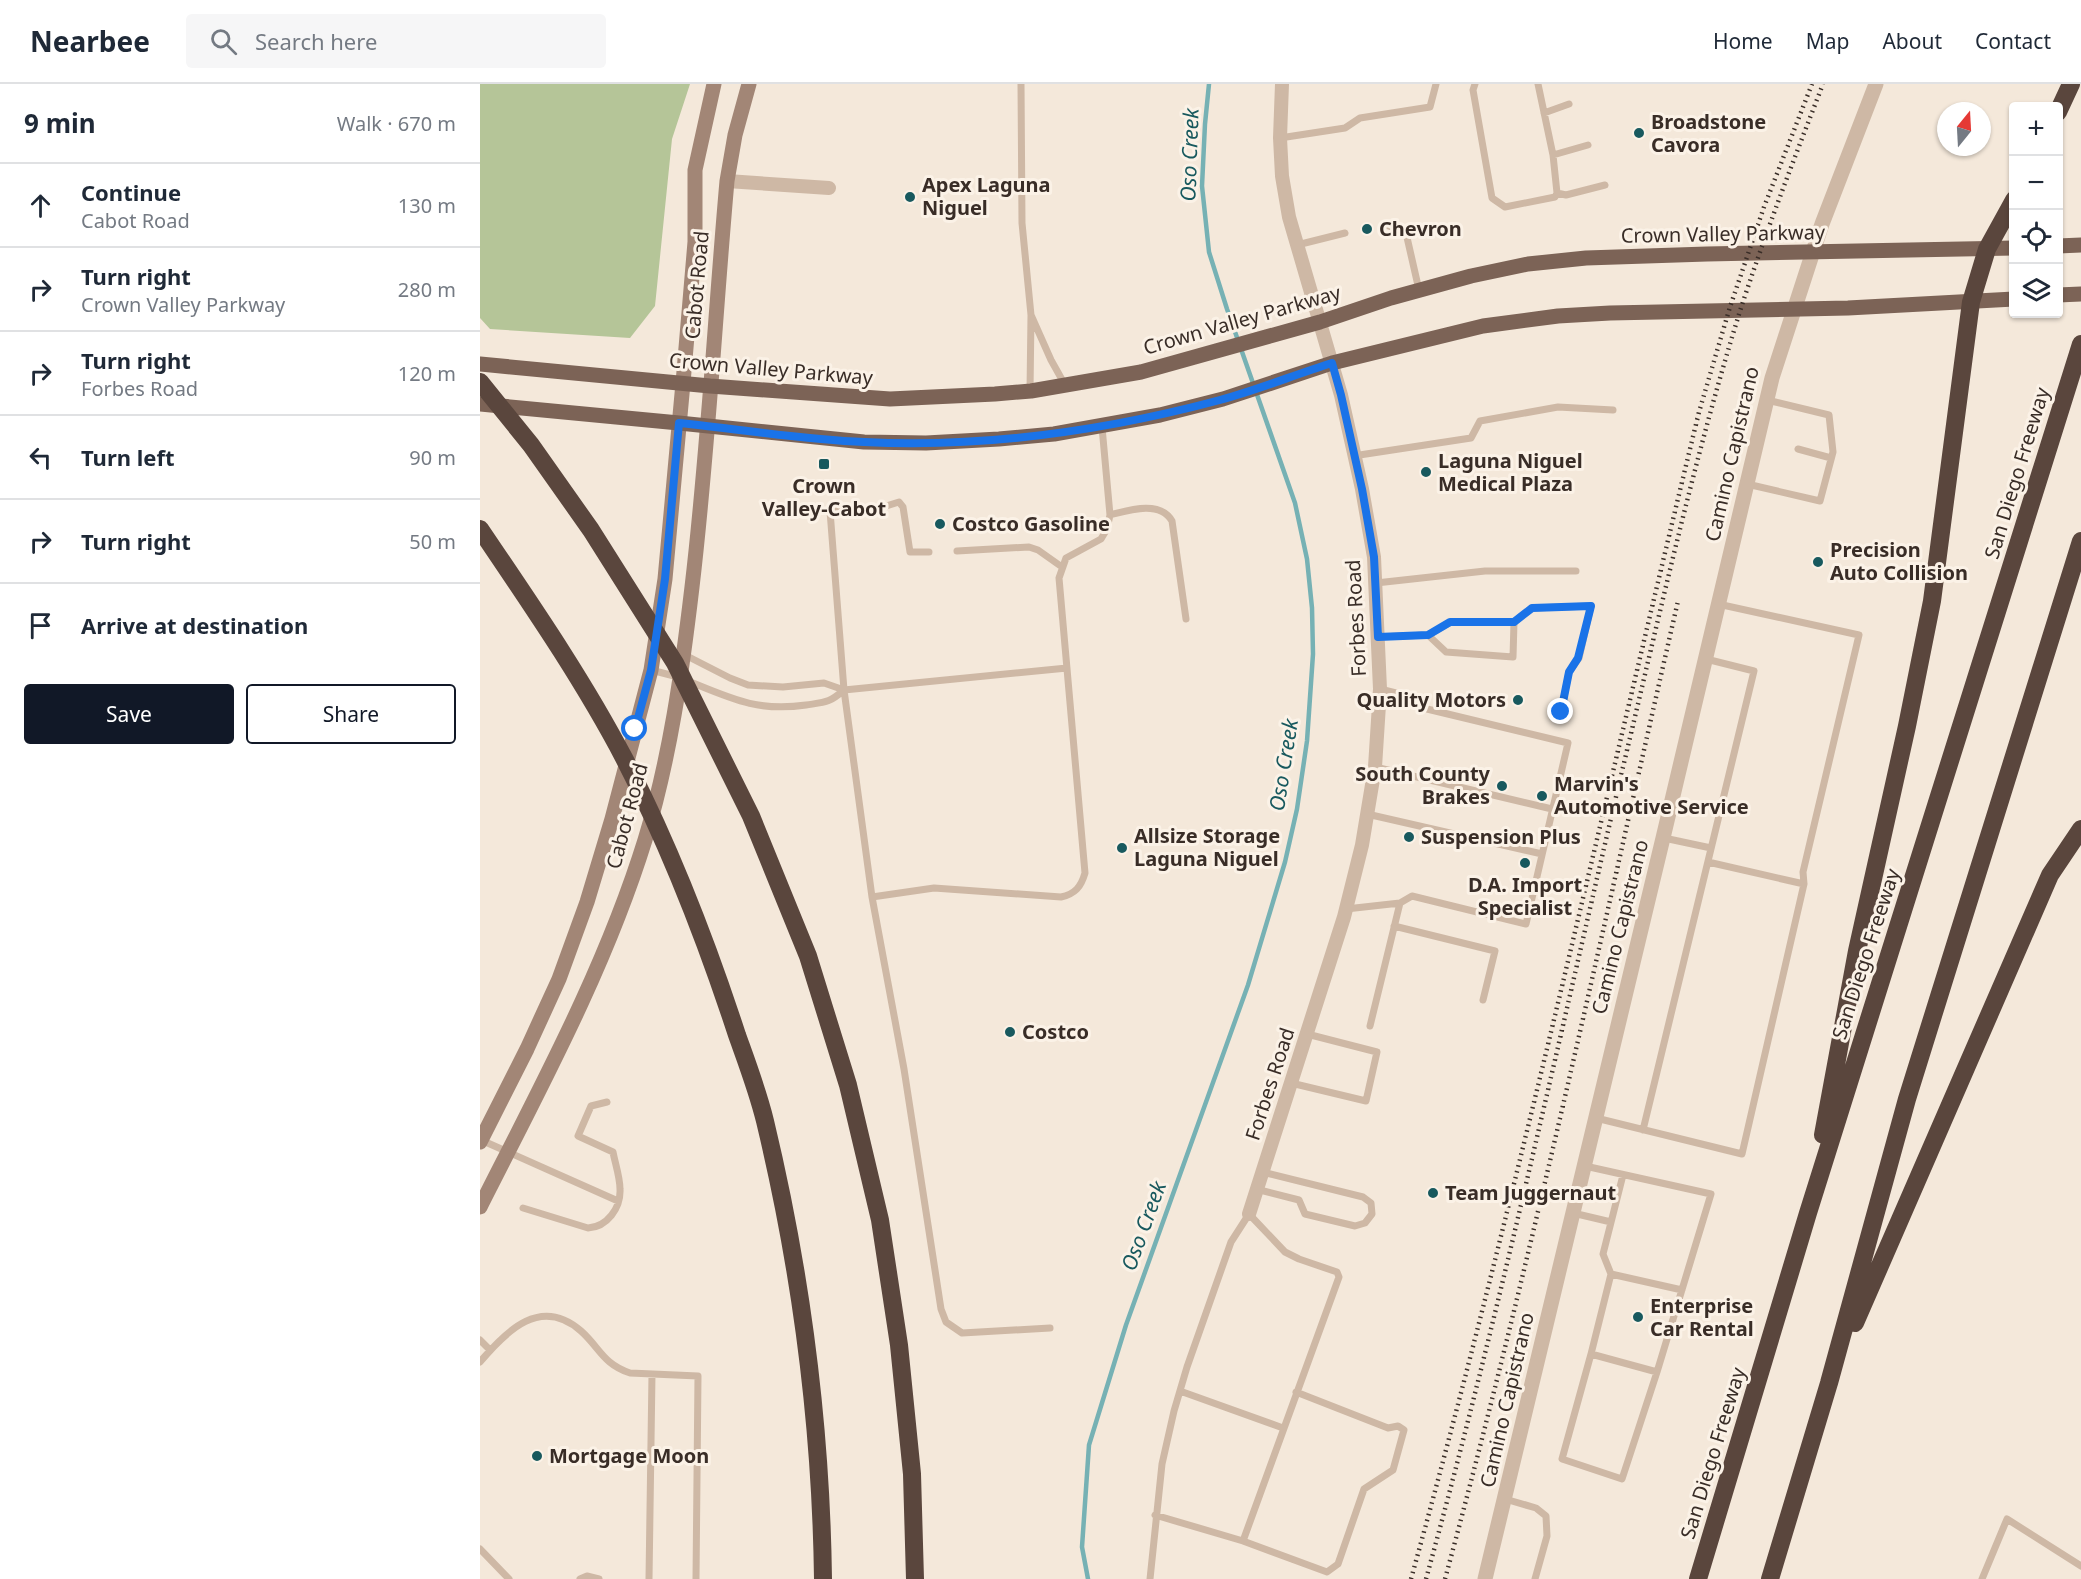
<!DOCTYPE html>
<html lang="en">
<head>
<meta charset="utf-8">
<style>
	:root { --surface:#fff; --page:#f6f6f7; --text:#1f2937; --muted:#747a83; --line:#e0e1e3; --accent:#111827 }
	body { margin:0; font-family:"Noto Sans",sans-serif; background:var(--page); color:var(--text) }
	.controls { position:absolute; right:18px; top:18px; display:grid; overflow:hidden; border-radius:6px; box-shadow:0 2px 4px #0004 }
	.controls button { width:54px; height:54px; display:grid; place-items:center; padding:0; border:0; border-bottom:2px solid var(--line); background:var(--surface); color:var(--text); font:30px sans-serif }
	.compass { position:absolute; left:1457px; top:18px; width:54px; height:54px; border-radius:50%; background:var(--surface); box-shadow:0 2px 4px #0004; rotate:18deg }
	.stop { position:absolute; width:18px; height:18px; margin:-14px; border:4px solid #1a73e8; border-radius:50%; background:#fff }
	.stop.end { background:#1a73e8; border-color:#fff; box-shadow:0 2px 6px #0008 }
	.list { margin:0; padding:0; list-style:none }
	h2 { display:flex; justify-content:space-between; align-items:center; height:78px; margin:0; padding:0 24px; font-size:26px }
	h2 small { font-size:20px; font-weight:400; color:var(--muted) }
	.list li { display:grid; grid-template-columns:39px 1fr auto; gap:18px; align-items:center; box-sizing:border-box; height:84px; padding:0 24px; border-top:2px solid var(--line) }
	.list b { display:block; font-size:22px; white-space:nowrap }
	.list p { margin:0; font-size:20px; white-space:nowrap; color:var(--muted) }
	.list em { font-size:20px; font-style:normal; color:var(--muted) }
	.actions { display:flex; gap:12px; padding:18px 24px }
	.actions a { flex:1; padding:14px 0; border:2px solid var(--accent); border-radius:6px; text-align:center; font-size:21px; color:var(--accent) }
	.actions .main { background:var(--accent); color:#fff }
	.icon { flex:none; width:33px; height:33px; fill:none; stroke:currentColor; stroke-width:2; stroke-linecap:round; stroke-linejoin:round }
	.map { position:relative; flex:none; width:1601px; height:1495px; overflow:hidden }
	header { display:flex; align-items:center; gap:36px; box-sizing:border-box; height:84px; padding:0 30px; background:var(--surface); border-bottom:2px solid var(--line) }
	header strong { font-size:28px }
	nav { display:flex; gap:33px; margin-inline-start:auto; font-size:21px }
	.search { width:420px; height:54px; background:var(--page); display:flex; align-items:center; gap:15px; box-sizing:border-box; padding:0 21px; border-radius:6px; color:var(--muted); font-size:22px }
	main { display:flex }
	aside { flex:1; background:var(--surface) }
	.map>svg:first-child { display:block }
</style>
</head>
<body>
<header>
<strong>Nearbee</strong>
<div class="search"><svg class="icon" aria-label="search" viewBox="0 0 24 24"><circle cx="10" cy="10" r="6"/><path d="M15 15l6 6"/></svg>Search here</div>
<nav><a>Home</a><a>Map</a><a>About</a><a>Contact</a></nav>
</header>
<main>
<aside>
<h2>9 min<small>Walk · 670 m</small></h2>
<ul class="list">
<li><svg class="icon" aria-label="ahead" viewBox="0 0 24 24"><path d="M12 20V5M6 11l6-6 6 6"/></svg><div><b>Continue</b><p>Cabot Road</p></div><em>130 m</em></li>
<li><svg class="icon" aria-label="right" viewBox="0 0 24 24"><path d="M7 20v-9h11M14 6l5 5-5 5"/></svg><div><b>Turn right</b><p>Crown Valley Parkway</p></div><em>280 m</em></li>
<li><svg class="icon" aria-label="right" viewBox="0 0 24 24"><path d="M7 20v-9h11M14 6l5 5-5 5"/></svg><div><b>Turn right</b><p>Forbes Road</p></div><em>120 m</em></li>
<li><svg class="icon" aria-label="left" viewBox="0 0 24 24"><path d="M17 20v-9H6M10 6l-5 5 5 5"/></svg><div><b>Turn left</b></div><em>90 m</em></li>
<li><svg class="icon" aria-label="right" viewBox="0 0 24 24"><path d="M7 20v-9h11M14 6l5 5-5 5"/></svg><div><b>Turn right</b></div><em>50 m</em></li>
<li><svg class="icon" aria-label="arrive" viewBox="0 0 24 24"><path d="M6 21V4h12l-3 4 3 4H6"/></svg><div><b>Arrive at destination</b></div></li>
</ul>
<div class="actions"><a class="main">Save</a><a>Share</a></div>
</aside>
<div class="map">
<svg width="1601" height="1495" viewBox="0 0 1601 1495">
	<rect width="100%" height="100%" fill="#f4e8da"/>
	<path fill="#b5c598" d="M 0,0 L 210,0 L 192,55 L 175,222 L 150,254 L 10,245 L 0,234 Z"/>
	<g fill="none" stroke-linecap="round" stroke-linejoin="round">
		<path stroke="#76b1b4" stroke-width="4.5" d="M 608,1495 L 602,1463 L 609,1361 L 646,1241 L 768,901 L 805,778 L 817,725 L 827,657 L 833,570 L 832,524 L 827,475 L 815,419 L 747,225 L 729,168 L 722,102 L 725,40 L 729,0"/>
		<path stroke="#ceb8a5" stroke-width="7" d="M 541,0 L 542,139 L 551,231 L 550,307
			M 995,0 L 993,6 L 1012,114 L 1025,123 L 1075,113 L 1077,109
			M 1058,0 L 1073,71 L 1077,109
			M 1064,29 L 1089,20
			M 800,54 L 865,44 L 880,34 L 950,23 L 956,0
			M 1073,71 L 1108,61
			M 1077,109 L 1086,111 L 1125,101
			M 909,142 L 926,149 L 939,206
			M 817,161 L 865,149
			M 551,231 L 571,276 L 585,301
			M 1318,365 L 1351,374
			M 873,372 L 991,354 L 1000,337 L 1078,323 L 1133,326
			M 1267,400 L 1340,417 L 1353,368 L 1349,331 L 1287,316
			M 630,431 C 649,426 680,416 692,437 L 706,535
			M 477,467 L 549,463 L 558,466 L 582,483
			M 449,468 L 430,468 L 423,423 L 419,418 L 390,427 L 350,427 L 364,606 L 392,813 L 424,985 L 461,1225 L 466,1238 L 482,1249 L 570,1244
			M 896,499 L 1005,487 L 1096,487
			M 948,551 L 966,568 L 1033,573 L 1034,538
			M 898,553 L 948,551 L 971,538 L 1034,538 L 1052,524 L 1111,522 L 1099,574 L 1089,588 L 1081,628
			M 203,570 L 250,594 L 268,601 L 303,603 L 344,599 L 364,606 L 587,584
			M 171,586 L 198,593
			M 208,597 C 252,615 278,628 326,621 C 346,618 349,619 364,606
			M 895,683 L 1072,725
			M 887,730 L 1062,770
			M 1184,754 L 1231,764
			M 1228,778 L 1324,800
			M 392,813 L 454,804 L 581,813 C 595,810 601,803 605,789 L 579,494 L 586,474 L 621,455 L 627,445 L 630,431 L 622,343
			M 866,825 L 920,819 L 932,812 L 1046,840 L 1088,659 L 947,625 L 920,610 L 900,605
			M 914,842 L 1015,867 L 1003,916
			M 890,942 L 920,819
			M 811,999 L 886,1017 L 897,968 L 827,950
			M 1116,1034 L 1262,1070 L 1324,800 L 1323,788 L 1379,551 L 1238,520
			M 1163,1046 L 1274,587 L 1226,575
			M 1,1056 L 138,1117
			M 1105,1082 L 1231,1110 L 1177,1288 L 1111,1270 L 1131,1190 L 1123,1170 L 1143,1091
			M 776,1105 L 819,1116 L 825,1130 L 875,1142 L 885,1139 L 892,1130 L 891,1119 L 883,1113 L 782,1088
			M 43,1124 L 108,1144 C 127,1143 141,1124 140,1105 C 140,1093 135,1079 133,1068 L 98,1052 L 111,1022 L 127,1018
			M 1093,1129 L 1131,1138
			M 1131,1190 L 1202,1206
			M 0,1256 L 10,1266
			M 1111,1270 L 1082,1375 L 1142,1395 L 1177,1288
			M 0,1278 C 27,1246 61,1212 101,1247 C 120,1264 123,1280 150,1289 L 218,1292 L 216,1495
			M 700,1307 L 803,1344
			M 1025,1415 L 1056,1424 L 1066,1432 L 1067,1452 L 1055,1495
			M 763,1457 L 847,1488 L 858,1480 L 884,1405 L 913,1386 L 924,1346 L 918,1342 L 908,1344 L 816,1308
			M 0,1465 L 29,1495
			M 100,1495 L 107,1492 L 119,1495
			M 169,1495 L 172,1290
			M 670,1495 L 682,1380 L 694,1327 L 707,1283 L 751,1158 L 769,1130 L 805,1168 L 819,1175 L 857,1188 L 859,1193 L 763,1457 L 675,1431
			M 1502,1495 L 1527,1435 L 1601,1482"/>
		<path stroke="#ceb8a5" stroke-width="14" d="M 247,97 L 349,104
			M 769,1130 L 864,833 L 882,761 L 895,683 L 900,605 L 894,473 L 882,405 L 861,311 L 809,133 L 802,92 L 800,54 L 802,0"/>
		<path stroke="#ceb8a5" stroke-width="15" d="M 1005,1495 L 1183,754 L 1292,294 L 1342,140 L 1396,0"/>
		<path stroke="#a28676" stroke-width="15" d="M 0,1058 L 47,965 L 79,895 L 107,818 L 132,735 L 171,586 L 185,495 L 203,299 L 215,158 L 215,86 L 234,0
			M 0,1123 C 60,1004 125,885 165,756 C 190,674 202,588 212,503 C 228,368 235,232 247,97 L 255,51 L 269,0"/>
		<path stroke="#7c6356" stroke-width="15" d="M 1578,162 L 1601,161
			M 1578,211 L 1601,210
			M 0,280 L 230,302 L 410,315 L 515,310 L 551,307 L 661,288 L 840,238 L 911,214 L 991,192 L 1048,180 L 1106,174 L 1227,170 L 1534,164
			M 0,320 L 199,339 L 384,358 L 446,359 L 519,355 L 574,350 L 680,331 L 743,315 L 852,279 L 1003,242 L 1078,232 L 1130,229 L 1368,224 L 1534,215"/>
		<path stroke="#5a463d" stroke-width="18" d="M 1578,28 L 1591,0
			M 0,298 L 51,361 L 111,446 L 195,579 L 271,732 L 328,872 L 368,1001 L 400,1136 L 419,1261 L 432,1390 L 435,1495
			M 0,445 C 50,519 102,594 144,674 C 190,763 226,856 257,951 C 267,979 278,1008 285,1037 C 321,1187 341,1341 343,1495
			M 1343,1051 L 1377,867 L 1427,642 L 1452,517 L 1491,218 L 1507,165 L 1534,116
			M 1375,1239 L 1570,791 L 1601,745
			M 1218,1495 L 1328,1129 L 1601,260
			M 1290,1495 L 1349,1299 L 1427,1015 L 1601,457"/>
		<path stroke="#392d27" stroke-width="4.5" stroke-dasharray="1.5 4.5" stroke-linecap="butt" d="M 931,1495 C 1038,1109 1124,717 1219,328 L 1250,223 L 1284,123 L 1332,0
			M 946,1495 C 1024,1213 1085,926 1153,641 C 1186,502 1218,362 1260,227 C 1285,150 1314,75 1343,0
			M 965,1495 C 1053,1171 1123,843 1198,517"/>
	</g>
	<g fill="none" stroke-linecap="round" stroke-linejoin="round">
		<path stroke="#1a73e8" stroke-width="8" d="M 155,645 L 171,586 L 185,495 L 199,339 C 260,345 322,356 384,358 C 504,364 624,347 740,316 C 777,306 814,291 852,279 L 861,311 L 882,405 L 894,473 L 898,553 L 948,551 L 970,538 L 1034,538 L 1052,524 L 1111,522 L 1098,574 L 1089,588 L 1081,628"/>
	</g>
	<g fill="#18595e" stroke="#fbf2e7" stroke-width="2">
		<circle cx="1159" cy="49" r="6"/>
		<circle cx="430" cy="113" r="6"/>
		<circle cx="887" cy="145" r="6"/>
		<rect x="338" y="374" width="12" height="12" rx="3"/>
		<circle cx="946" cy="388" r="6"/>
		<circle cx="460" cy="440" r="6"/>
		<circle cx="1338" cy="478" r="6"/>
		<circle cx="1038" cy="616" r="6"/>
		<circle cx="1022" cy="702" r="6"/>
		<circle cx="1062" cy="712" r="6"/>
		<circle cx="929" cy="753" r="6"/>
		<circle cx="642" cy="764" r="6"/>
		<circle cx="1045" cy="779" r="6"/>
		<circle cx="530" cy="948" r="6"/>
		<circle cx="953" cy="1109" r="6"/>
		<circle cx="1158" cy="1233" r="6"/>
		<circle cx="57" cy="1372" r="6"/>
	</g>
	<g text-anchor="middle" stroke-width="6" stroke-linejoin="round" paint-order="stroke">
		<g font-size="20" font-weight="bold" fill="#392d27" stroke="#fbf2e7" text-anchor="start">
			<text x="1171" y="45">Broadstone<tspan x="1171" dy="23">Cavora</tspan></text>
			<text x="442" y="108">Apex Laguna<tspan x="442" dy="23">Niguel</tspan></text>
			<text x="899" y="152">Chevron</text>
			<text x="958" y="384">Laguna Niguel<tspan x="958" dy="23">Medical Plaza</tspan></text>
			<text x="344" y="409" text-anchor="middle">Crown<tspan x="344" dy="23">Valley-Cabot</tspan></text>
			<text x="472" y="447">Costco Gasoline</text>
			<text x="1350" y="473">Precision<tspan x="1350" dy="23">Auto Collision</tspan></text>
			<text x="1026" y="623" text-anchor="end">Quality Motors</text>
			<text x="1010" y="697" text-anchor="end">South County<tspan x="1010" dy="23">Brakes</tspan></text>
			<text x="1074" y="707">Marvin's<tspan x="1074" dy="23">Automotive Service</tspan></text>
			<text x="654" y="759">Allsize Storage<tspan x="654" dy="23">Laguna Niguel</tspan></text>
			<text x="941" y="760">Suspension Plus</text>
			<text x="1045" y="808" text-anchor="middle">D.A. Import<tspan x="1045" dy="23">Specialist</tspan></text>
			<text x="542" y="955">Costco</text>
			<text x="965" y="1116">Team Juggernaut</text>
			<text x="1170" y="1229">Enterprise<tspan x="1170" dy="23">Car Rental</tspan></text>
			<text x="69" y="1379">Mortgage Moon</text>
		</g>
		<g font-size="20" fill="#392d27" stroke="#fbf2e7">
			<text transform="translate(1243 150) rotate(-1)" y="7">Crown Valley Parkway</text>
			<text transform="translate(217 201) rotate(-85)" y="7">Cabot Road</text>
			<text transform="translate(762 236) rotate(-16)" y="7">Crown Valley Parkway</text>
			<text transform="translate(291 285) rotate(5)" y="7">Crown Valley Parkway</text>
			<text transform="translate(1252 370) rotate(-77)" y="7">Camino Capistrano</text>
			<text transform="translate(1537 389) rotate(-73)" y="7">San Diego Freeway</text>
			<text transform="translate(876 534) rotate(-93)" y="7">Forbes Road</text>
			<text transform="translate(147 732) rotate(-75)" y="7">Cabot Road</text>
			<text transform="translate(1140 843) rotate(-76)" y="7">Camino Capistrano</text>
			<text transform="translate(1386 870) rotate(-72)" y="7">San Diego Freeway</text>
			<text transform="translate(790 1000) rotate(-72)" y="7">Forbes Road</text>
			<text transform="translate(1027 1316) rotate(-77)" y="7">Camino Capistrano</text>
			<text transform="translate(1233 1369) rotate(-73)" y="7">San Diego Freeway</text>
		</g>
		<g font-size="21" font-style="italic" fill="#18595e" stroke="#fbf2e7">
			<text transform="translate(710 71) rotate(-88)" y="7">Oso Creek</text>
			<text transform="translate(804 681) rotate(-81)" y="7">Oso Creek</text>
			<text transform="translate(664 1142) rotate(-70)" y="7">Oso Creek</text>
		</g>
	</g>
</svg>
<div class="controls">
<button>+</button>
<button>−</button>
<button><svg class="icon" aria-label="locate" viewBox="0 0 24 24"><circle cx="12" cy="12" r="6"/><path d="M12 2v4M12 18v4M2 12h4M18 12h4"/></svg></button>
<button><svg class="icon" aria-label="layers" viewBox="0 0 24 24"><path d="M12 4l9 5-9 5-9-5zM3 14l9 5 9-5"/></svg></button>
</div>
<svg class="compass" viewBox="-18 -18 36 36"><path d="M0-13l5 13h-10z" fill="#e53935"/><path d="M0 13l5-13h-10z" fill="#747a83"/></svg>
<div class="stop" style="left:155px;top:645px"></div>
<div class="stop end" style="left:1081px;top:628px"></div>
</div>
</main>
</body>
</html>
